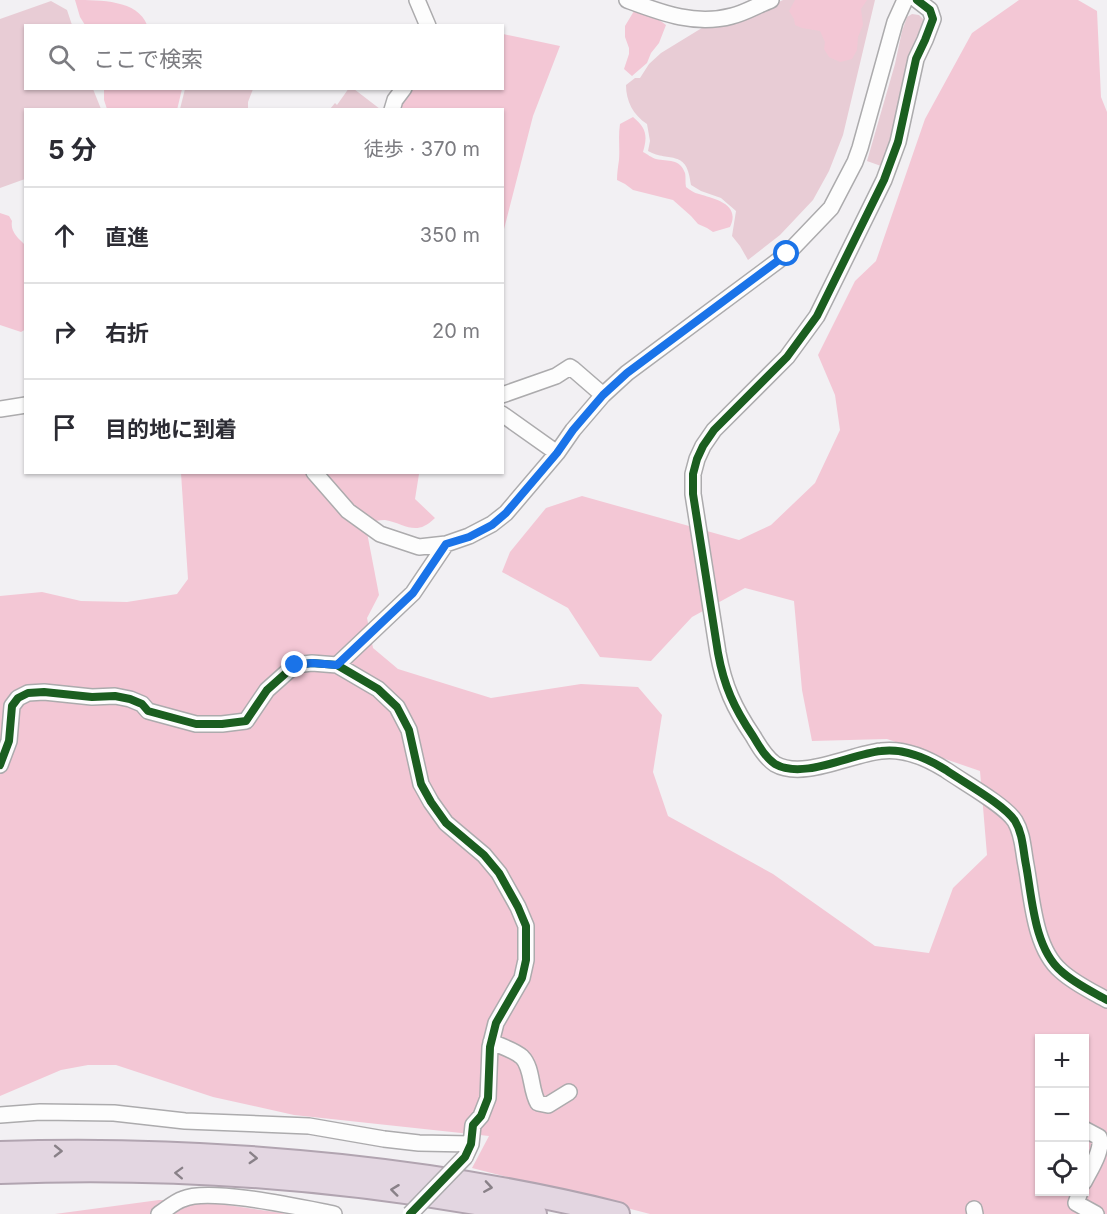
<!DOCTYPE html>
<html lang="ja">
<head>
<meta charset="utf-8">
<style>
	:root { --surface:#fff; --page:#f7f7f7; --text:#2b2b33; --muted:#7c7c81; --line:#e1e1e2 }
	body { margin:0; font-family:Inter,"Noto Sans JP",sans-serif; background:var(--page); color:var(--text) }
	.controls { position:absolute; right:18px; bottom:18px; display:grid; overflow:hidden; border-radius:0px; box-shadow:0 2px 4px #0004 }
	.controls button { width:54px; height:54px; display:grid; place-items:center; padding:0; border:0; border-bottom:2px solid var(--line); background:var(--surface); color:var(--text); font:30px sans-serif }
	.stop { position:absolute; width:18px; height:18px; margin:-14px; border:4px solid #1a73e8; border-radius:50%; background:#fff }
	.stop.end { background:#1a73e8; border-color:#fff; box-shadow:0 2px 6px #0008 }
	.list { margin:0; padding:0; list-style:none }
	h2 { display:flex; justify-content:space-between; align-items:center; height:78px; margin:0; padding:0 24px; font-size:26px }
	h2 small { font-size:20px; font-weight:400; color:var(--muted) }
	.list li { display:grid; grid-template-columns:39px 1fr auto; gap:18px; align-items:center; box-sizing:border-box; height:96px; padding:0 24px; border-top:2px solid var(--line) }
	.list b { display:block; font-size:22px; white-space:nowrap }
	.list em { font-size:20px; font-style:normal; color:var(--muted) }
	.icon { flex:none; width:33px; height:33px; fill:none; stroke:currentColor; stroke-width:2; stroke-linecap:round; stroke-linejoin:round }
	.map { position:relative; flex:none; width:1107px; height:1214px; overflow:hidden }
	.search { position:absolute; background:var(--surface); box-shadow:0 2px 4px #0004; left:24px; top:24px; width:480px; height:66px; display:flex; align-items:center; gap:15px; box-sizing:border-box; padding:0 21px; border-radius:0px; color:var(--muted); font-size:22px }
	.panel { position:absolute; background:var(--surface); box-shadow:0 2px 4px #0004; left:24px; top:108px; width:480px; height:366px; border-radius:0px }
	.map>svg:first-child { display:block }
</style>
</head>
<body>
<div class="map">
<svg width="1107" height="1214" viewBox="0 0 1107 1214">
	<rect width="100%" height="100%" fill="#f2f0f3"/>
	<path fill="#e8ccd5" d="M 783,0 L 875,0 L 843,135 L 829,171 L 813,200 L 780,235 L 748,260 L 740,246 L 732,236 L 736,211 L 721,198 L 701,191 L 691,185 C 687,148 670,163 648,151 L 650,141 L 647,124 C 633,115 626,101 626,85 L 635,78 L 640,78 L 649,64 L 661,53 L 710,23 L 745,17 Z
		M 51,1 L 67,10 L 72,25 L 26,26 L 26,88 L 93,89 L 101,109 L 26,110 L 25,179 L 0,188 L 0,19 Z
		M 912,14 L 919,15 L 923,19 L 923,24 L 897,124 L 881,166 L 867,161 L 895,64 L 902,31 L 907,17 Z
		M 349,88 L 354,89 L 380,109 L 330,109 L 335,103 L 337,105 Z
		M 185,89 L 185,88 L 253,89 L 248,102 L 248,109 L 180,109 Z"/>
	<path fill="#f3c7d5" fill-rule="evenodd" d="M 75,0 C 100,0 138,0 147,25 L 85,25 L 80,17 Z
		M 795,0 L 867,0 L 861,9 L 863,25 L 858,37 L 857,50 L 852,59 L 840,62 L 829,57 L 824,49 L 825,42 L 820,31 L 802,28 L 795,25 L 794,19 L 789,11 Z
		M 1019,0 L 1078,0 L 1097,11 L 1101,97 L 1107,112 L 1107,1214 L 650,1214 L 472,1168 L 489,1136 L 294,1115 L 213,1097 L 116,1065 L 88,1065 L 61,1070 L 0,1096 L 0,596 L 42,592 L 81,601 L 127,602 L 177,594 L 188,579 L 181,473 L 422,473 L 419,474 L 415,499 L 435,518 C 416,537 406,524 385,520 C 379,520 371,522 365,522 L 379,595 L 367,618 L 373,648 L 398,669 L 491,698 L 581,684 L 638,687 L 662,715 L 653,772 L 668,816 L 773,874 L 875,946 L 929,953 L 953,888 L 987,855 L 980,771 L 887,739 L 812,741 L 802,690 L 794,601 L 745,588 L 692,617 L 651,661 L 600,657 L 568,608 L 502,572 L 510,552 L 546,508 L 582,496 L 739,540 L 771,525 L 815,483 L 840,430 L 835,395 L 818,355 L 855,281 L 876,261 L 925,119 L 972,33 ZM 1040,1038 L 1084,1038 L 1084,1192 L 1040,1192 Z
		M 634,11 L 647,11 L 666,25 L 659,43 L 651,53 L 647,63 L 632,76 L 624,69 L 629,54 L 629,48 L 625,37 L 625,26 Z
		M 503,34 L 560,46 L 533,116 L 503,233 L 502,110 L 396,110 L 409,89 L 502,88 Z
		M 104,89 L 104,88 L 182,89 L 177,110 L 107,109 L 104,100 Z
		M 633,117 C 646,128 648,135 643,152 C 647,154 652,158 656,159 C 668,162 680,158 685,173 C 686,177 685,182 686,187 C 690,190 694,193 699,194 C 715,199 741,204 730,227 L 713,232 L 707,228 L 698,224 L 691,216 L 673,200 L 633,190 L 625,184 L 617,180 C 617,173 618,167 619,160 C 620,148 618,136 620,124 Z
		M 0,213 L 9,216 L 12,221 C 10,232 18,238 25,245 L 26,329 L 21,332 L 0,325 Z
		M 159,1200 L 193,1200 L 288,1214 L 55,1214 Z"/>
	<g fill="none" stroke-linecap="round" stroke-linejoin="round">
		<defs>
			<path id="minor" d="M 417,0 L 428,26
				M 627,0 C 662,13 695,26 732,16 C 745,13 758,5 771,0
				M 917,0 L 930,10 L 933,19 L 925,40 L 916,59 L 898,142 L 884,180 L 817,316 L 787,357 L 714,430 L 703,446 L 697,459 L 693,474 L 693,494 L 718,653 C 724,686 734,708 753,736 C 759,746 765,757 775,764 C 803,780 851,754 881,751 C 904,748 927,758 946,770 C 963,782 1005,805 1015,821 C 1023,834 1023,850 1026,865 C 1032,897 1034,948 1061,971 C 1074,983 1091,991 1107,1000
				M 392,110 L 395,100 L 404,88
				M 502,395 L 556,376 L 570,367 L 573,369 L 603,395
				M 0,409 L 26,405
				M 502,414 L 557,453
				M 314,472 L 348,511 L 380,534 L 419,547 L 446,544 L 469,536 L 492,524 L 506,513 L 557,453 L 573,430 L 603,395 L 627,373 L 787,254 L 831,208 L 855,162 L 860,148 L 895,22 L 905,0
				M 337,665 L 413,593 L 446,544
				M 0,765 L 9,741 L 12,706 L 18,698 L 28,693 L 44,692 L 92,697 L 115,696 L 130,699 L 142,704 L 148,711 L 196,724 L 222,724 L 246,721 L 267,690 L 295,665 L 312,663 L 337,665 L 378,689 L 397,707 L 409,730 L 421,784 L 431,802 L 446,823 L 484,855 L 499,873 L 518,907 L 526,926 L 526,960 L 522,978 L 496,1023 L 490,1047 L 488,1098 L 481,1116 L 473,1125 L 471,1144 L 465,1157
				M 491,1042 C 501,1046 514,1050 522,1057 C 533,1068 530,1090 538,1103 L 548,1105 L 569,1092
				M 0,1115 L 40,1112 L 114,1113 L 185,1121 L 309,1126 L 384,1139 L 419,1143 L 471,1144
				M 1084,1129 L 1099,1137 C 1104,1149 1090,1170 1084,1182
				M 1080,1192 L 1076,1203 L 1096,1214
				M 974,1209 L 975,1214
				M 159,1214 C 167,1209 174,1202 183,1199 C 209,1187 303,1208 334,1214"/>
			<path id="highway" d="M 0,1153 C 114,1149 228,1154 341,1166 C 434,1176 527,1191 618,1214
				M 0,1172 C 179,1165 359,1179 535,1214"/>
		</defs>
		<use href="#minor" stroke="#acabad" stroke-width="18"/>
		<use href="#highway" stroke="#b1a4b0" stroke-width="26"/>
		<use href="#minor" stroke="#fdfdfd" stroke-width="15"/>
		<use href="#highway" stroke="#e3d6e1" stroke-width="22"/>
		<defs>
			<path id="minor-bridge" d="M 410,1214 L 465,1157"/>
		</defs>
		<use href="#minor-bridge" stroke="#acabad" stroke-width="18" stroke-linecap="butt"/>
		<use href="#minor-bridge" stroke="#fdfdfd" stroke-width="15"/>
		<defs>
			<path id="cycleway" d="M 917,0 L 930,10 L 933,19 L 925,40 L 916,59 L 898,142 L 884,180 L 817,316 L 787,357 L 714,430 L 703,446 L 697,459 L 693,474 L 693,494 L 718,653 C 724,686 734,708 753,736 C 759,746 765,757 775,764 C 803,780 851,754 881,751 C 904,748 927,758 946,770 C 963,782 1005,805 1015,821 C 1023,834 1023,850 1026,865 C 1032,897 1034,948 1061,971 C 1074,983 1091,991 1107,1000
				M 0,765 L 9,741 L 12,706 L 18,698 L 28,693 L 44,692 L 92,697 L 115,696 L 130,699 L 142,704 L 148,711 L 196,724 L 222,724 L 246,721 L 267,690 L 295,665 L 312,663 L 337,665 L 378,689 L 397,707 L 409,730 L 421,784 L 431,802 L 446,823 L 484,855 L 499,873 L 518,907 L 526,926 L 526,960 L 522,978 L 496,1023 L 490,1047 L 488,1098 L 481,1116 L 473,1125 L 471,1144 L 465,1157 L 410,1214"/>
		</defs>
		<use href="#cycleway" stroke="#fefeff" stroke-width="11"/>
		<use href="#cycleway" stroke="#1b5e20" stroke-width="8"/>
	</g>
	<defs><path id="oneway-chevron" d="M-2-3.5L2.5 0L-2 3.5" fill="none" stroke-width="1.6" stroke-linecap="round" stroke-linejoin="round" transform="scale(1.5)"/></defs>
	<g stroke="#898188">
		<use href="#oneway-chevron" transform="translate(58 1151) rotate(1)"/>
		<use href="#oneway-chevron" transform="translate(253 1158) rotate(3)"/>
		<use href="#oneway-chevron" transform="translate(179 1173) rotate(-178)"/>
		<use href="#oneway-chevron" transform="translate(488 1187) rotate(9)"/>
		<use href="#oneway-chevron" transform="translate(395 1190) rotate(-173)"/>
	</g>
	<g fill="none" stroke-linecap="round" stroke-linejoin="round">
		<path stroke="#1a73e8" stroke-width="8" d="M 295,665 L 312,663 L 337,665 L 413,593 L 446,544 L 469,537 L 492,525 L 506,513 L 557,453 L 573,430 L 603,395 L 627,373 L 787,254"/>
	</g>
</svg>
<div class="controls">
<button>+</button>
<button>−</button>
<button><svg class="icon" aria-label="locate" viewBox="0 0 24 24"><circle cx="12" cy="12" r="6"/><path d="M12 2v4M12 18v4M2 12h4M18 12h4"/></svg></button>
</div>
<div class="stop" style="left:787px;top:254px"></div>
<div class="stop end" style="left:295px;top:665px"></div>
<div class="search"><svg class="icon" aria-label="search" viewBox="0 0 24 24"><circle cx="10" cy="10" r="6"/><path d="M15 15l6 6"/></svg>ここで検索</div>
<section class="panel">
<h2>5 分<small>徒歩 · 370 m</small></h2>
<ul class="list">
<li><svg class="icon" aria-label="ahead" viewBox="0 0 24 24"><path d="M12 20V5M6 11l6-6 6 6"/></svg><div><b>直進</b></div><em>350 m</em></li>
<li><svg class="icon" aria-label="right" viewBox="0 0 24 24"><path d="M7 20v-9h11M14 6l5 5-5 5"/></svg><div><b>右折</b></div><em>20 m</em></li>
<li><svg class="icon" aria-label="arrive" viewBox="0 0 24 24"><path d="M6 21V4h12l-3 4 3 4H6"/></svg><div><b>目的地に到着</b></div></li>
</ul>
</section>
</div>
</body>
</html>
